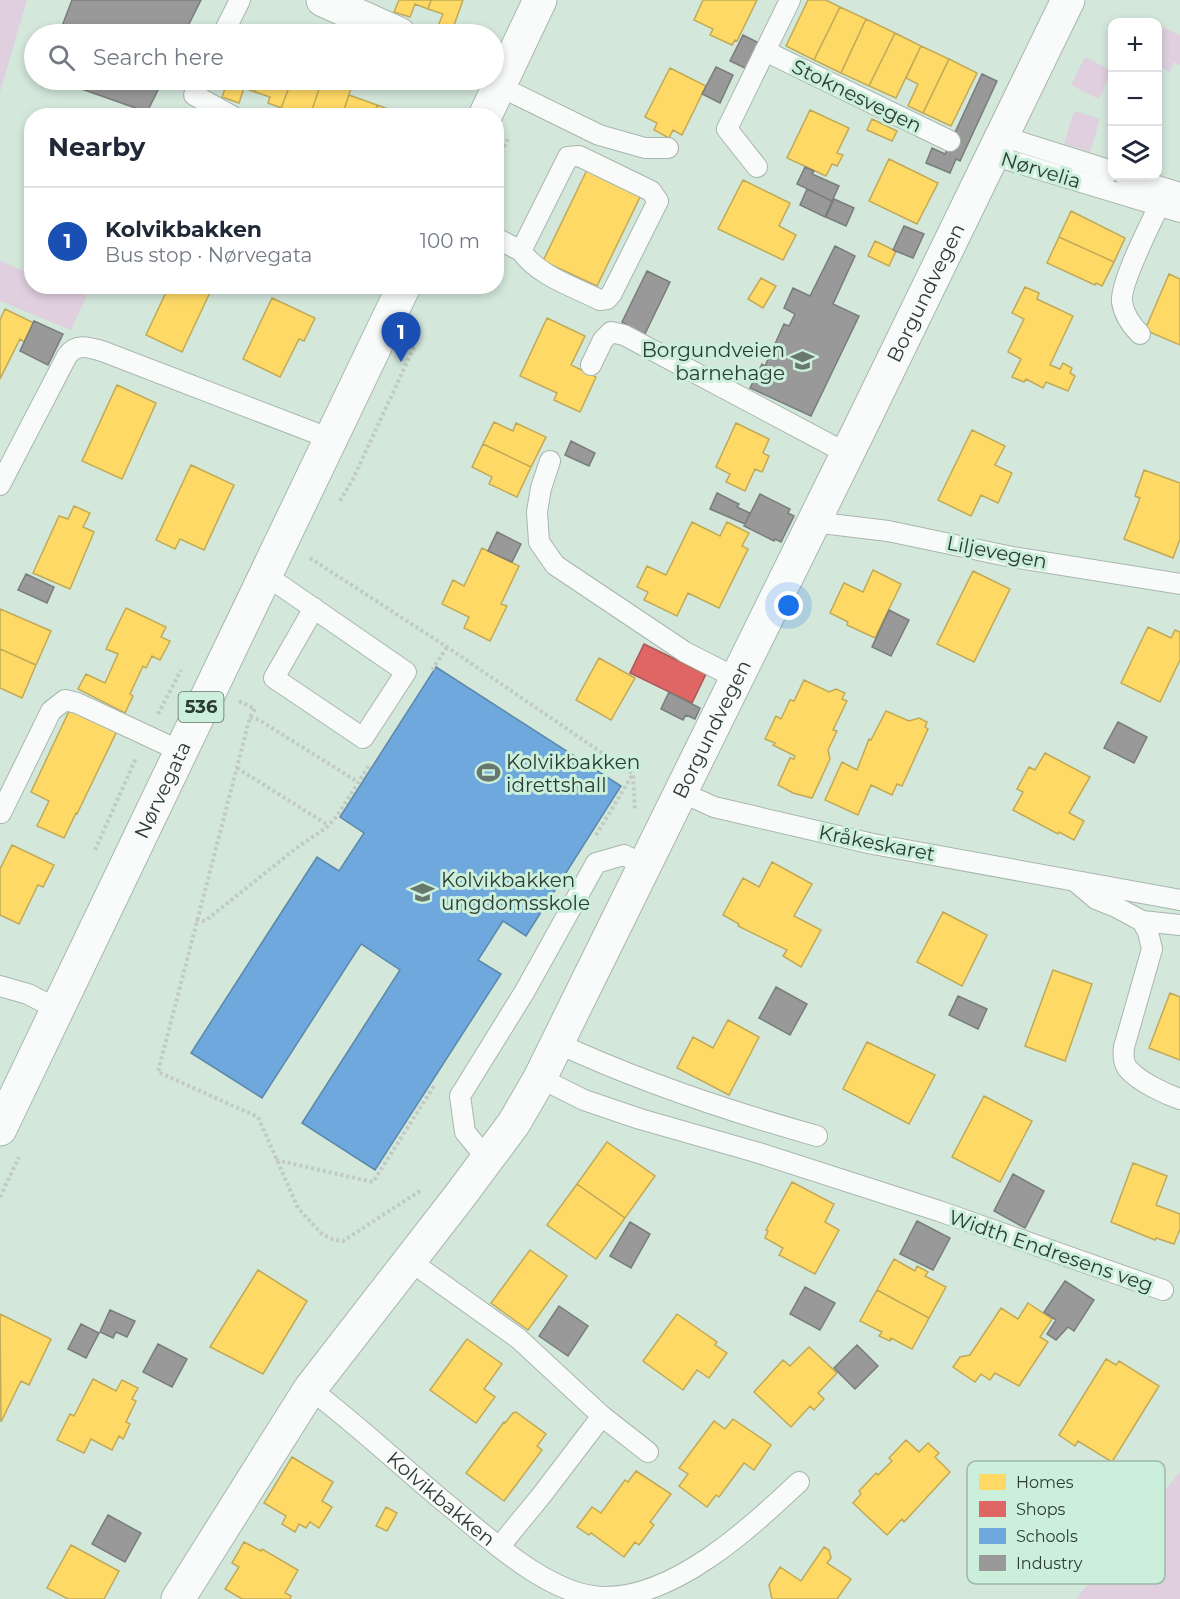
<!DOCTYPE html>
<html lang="en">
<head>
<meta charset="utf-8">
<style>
	:root { --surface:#fff; --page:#f6f6f7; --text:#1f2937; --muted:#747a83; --line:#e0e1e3; --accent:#b45309 }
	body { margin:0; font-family:Montserrat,sans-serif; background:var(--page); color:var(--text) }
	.controls { position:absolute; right:18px; top:18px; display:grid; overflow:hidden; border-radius:12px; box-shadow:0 3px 9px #0003 }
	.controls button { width:54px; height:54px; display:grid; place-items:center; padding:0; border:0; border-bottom:2px solid var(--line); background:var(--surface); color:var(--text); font:30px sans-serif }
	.you { position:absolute; left:789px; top:606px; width:21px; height:21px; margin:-15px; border:4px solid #fff; border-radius:50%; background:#1a73e8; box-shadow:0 0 0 9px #1a73e833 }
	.badge { display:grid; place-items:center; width:39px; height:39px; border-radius:50%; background:var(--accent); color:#fff; font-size:20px; font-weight:700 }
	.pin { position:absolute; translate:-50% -50px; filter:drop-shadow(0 2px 3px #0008) }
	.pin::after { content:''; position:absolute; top:32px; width:21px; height:18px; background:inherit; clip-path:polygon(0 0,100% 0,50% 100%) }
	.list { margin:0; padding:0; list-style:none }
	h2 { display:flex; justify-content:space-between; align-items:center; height:78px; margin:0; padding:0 24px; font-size:26px }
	h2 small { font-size:20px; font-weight:400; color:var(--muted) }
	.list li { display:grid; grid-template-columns:39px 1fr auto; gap:18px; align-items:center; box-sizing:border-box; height:108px; padding:0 24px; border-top:2px solid var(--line) }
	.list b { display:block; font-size:22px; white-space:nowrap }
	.list p { margin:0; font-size:20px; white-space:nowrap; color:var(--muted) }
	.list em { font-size:20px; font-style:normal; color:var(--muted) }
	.icon { flex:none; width:33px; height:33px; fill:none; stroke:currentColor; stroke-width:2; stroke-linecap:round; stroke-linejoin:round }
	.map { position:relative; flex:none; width:1180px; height:1599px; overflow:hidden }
	.search { position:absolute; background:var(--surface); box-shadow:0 3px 9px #0003; left:24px; top:24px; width:480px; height:66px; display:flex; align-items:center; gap:15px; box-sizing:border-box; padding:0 21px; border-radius:33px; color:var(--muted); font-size:22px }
	.panel { position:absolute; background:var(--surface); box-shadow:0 3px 9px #0003; left:24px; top:108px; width:480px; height:186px; border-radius:24px }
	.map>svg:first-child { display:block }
</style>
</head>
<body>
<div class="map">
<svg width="1180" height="1599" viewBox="0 0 1180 1599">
	<rect width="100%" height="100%" fill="#d3e7db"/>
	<path fill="#dfcfdf" d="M 0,0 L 27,0 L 0,92 Z
		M 1158,25 L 1180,35 L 1180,65 L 1174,62 L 1170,72 L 1158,66 Z
		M 1085,57 L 1112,71 L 1099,99 L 1071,85 Z
		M 1074,111 L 1100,119 L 1090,152 L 1064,144 Z
		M 0,261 L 31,274 L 32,286 L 64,287 L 87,295 L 71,330 L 0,301 Z
		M 1180,1472 L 1180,1599 L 1076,1599 Z"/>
	<path fill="#ffd966" stroke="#c0aa57" stroke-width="1.5" d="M 399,0 L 431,0 L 428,9 L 415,4 L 410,17 L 394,12 Z
		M 431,0 L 463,0 L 452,31 L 438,26 L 443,14 L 428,9 Z
		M 703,0 L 757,0 L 737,41 L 735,40 L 732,45 L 710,35 L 713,29 L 694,20 Z
		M 808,0 L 826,0 L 840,7 L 814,60 L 786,46 Z
		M 840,7 L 866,19 L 841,73 L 814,60 Z
		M 866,19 L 895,33 L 869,86 L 841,73 Z
		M 895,33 L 921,46 L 896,98 L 869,86 Z
		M 921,46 L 949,59 L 923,113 L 908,106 L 918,84 L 906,78 Z
		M 949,59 L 977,73 L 951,126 L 923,113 Z
		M 670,68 L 706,86 L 682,135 L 673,130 L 669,138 L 654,130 L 657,123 L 645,117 Z
		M 228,80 L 260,80 L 255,92 L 244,88 L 239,103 L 222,97 Z
		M 260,80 L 292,80 L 281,108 L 268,103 L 270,97 L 255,92 Z
		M 292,80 L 322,80 L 310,116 L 294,113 L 294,116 L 285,116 L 287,110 L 281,108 Z
		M 322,80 L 351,88 L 342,116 L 310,116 Z
		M 349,95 L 377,105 L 374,116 L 342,116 Z
		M 377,105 L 405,115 L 405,116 L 374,116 Z
		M 810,110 L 849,128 L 837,153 L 843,155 L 837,166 L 832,164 L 826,176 L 787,158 Z
		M 872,119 L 897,131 L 892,141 L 867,130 Z
		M 889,159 L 938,183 L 917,224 L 869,201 Z
		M 587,170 L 641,195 L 597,286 L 543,261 Z
		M 743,180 L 790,203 L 779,226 L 796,235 L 783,260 L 718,229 Z
		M 1071,211 L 1125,238 L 1114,262 L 1059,237 Z
		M 1059,237 L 1114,262 L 1102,286 L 1096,283 L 1095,285 L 1047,263 Z
		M 875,241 L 896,251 L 889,266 L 868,256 Z
		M 1169,274 L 1180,279 L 1180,345 L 1145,330 Z
		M 761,278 L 776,286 L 763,308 L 748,299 Z
		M 169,286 L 213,286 L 182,352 L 146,335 Z
		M 1025,287 L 1039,293 L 1037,299 L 1073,316 L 1050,365 L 1060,369 L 1063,363 L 1072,368 L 1070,373 L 1075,376 L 1068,391 L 1046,382 L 1043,388 L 1026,379 L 1024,382 L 1012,377 L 1021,359 L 1008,352 L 1024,319 L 1012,313 Z
		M 272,298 L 315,318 L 304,341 L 299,339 L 280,377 L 243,359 Z
		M 5,309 L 34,323 L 24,342 L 20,339 L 0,379 L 0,320 Z
		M 547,318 L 585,336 L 571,365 L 596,377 L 580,412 L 554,400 L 557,393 L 520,376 Z
		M 117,385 L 156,403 L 122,479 L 82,461 Z
		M 494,422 L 513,431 L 516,423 L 546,437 L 531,467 L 483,444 Z
		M 736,423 L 769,439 L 763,453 L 769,456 L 762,472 L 755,469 L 745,491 L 726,482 L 730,474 L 716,467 Z
		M 972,430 L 1005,446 L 995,465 L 1012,473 L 998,503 L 981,495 L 971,516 L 938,500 Z
		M 483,444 L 531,467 L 517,497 L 489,484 L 492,477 L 472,467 Z
		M 191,465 L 234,485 L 204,550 L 180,539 L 175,549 L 156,540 Z
		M 1144,470 L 1180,483 L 1180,539 L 1173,558 L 1124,539 L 1140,498 L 1135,496 Z
		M 74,506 L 90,513 L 83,527 L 94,532 L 70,589 L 33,573 L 59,516 L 68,519 Z
		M 692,522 L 720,536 L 727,522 L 749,533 L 742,546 L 748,549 L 719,608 L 688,593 L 677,616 L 644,600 L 648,592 L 637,587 L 647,566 L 666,575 Z
		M 482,548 L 519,566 L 501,604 L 507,606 L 490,641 L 464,628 L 469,617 L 442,604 L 453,580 L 464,586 Z
		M 873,570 L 901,584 L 875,638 L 847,625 L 848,622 L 830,613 L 844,583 L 863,592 Z
		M 973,571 L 1010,589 L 974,662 L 937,644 Z
		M 126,608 L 166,627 L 161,637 L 170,641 L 160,660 L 152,656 L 146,668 L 143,666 L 130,694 L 133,696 L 125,713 L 78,689 L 86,674 L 105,683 L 118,654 L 106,649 Z
		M 0,609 L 51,631 L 36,665 L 0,649 Z
		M 1148,627 L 1171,638 L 1175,630 L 1180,632 L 1180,660 L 1160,702 L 1121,683 Z
		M 0,649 L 36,665 L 22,698 L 0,688 Z
		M 599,658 L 635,678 L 611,720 L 576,700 Z
		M 804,680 L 829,692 L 836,689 L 845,693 L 842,699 L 847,701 L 833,730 L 837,731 L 828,750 L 830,759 L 812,798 L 793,793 L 778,785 L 790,758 L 794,759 L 795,756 L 773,745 L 775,743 L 765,739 L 776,716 L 781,719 L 790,700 L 794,701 Z
		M 70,709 L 117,731 L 77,814 L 76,813 L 64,838 L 37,826 L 49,801 L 31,792 Z
		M 886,711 L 909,721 L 919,718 L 927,722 L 925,727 L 928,729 L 902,786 L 897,784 L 892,795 L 871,785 L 858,815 L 825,800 L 842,762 L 857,770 L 869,739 L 871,740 Z
		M 1045,753 L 1090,777 L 1069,813 L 1084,821 L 1074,840 L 1059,832 L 1058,834 L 1013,810 L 1023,792 L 1017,789 L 1029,767 L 1035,770 Z
		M 12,845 L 54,865 L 43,887 L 38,885 L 19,924 L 0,915 L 0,869 Z
		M 772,862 L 812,884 L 794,916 L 821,930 L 801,967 L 783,956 L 787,950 L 738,926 L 739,924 L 723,915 L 743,878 L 759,887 Z
		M 943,912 L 987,935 L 962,986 L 917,962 Z
		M 1053,970 L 1092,984 L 1065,1061 L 1025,1046 Z
		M 1170,993 L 1180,997 L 1180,1060 L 1149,1048 Z
		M 728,1020 L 759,1037 L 729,1095 L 677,1068 L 693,1037 L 713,1048 Z
		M 867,1042 L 935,1075 L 909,1124 L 843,1089 Z
		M 984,1096 L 1032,1121 L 1000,1182 L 952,1157 Z
		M 607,1142 L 655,1176 L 625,1218 L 577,1184 Z
		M 1133,1163 L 1167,1176 L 1156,1205 L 1180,1214 L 1180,1229 L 1174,1244 L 1156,1238 L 1155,1240 L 1111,1222 Z
		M 792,1182 L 834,1204 L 825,1222 L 839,1230 L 815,1274 L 779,1255 L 783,1248 L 765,1238 L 768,1231 L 766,1230 Z
		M 577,1184 L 625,1218 L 596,1259 L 547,1225 Z
		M 530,1250 L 567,1276 L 528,1330 L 491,1303 Z
		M 894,1259 L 915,1271 L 917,1266 L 928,1272 L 925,1276 L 946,1287 L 929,1318 L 877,1290 Z
		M 258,1270 L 307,1301 L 263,1374 L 210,1347 Z
		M 877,1290 L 929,1318 L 912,1349 L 891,1338 L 890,1341 L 879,1336 L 882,1332 L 860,1321 Z
		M 1028,1303 L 1052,1319 L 1040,1337 L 1048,1342 L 1019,1386 L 995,1373 L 990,1380 L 981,1374 L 975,1382 L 953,1367 L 960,1357 L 970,1355 L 1001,1308 L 1018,1319 Z
		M 0,1314 L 51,1339 L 29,1385 L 21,1381 L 1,1422 Z
		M 677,1314 L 717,1342 L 715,1345 L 727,1353 L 709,1378 L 697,1370 L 683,1390 L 643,1361 Z
		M 467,1339 L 502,1364 L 484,1389 L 495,1397 L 476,1423 L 430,1390 Z
		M 809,1347 L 837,1373 L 818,1393 L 824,1399 L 814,1410 L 810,1406 L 791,1427 L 754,1392 L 783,1360 L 790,1366 Z
		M 1106,1359 L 1116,1365 L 1119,1361 L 1159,1386 L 1112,1462 L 1078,1441 L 1075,1446 L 1059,1435 Z
		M 93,1379 L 116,1391 L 122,1380 L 138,1388 L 132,1399 L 136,1401 L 126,1422 L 130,1424 L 123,1439 L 119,1436 L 112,1450 L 91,1439 L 84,1453 L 57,1440 L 70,1414 L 74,1416 Z
		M 516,1412 L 546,1434 L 537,1446 L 542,1450 L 504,1501 L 466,1473 L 504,1422 L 505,1423 L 513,1413 Z
		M 733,1419 L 771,1445 L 754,1470 L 744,1463 L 719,1497 L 716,1495 L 707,1507 L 679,1486 L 688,1474 L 679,1468 L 714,1421 L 725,1429 Z
		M 906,1440 L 919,1452 L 928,1443 L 939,1453 L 935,1457 L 950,1472 L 904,1522 L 902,1519 L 887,1535 L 853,1503 L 861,1494 L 859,1491 L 876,1473 L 878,1475 L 892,1461 L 889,1458 Z
		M 292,1457 L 333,1482 L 322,1501 L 332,1507 L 319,1528 L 310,1522 L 306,1528 L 299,1524 L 295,1532 L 282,1524 L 286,1516 L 264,1503 Z
		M 636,1471 L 671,1494 L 650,1522 L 654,1525 L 639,1545 L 635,1542 L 624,1557 L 591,1533 L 589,1535 L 577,1527 L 592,1507 L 601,1513 L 625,1480 L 628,1482 Z
		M 386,1507 L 397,1513 L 387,1531 L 376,1526 Z
		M 244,1542 L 261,1551 L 262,1549 L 298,1570 L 285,1593 L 291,1596 L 290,1599 L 242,1599 L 225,1589 L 239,1567 L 232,1563 Z
		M 71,1545 L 119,1571 L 104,1599 L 68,1599 L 47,1588 Z
		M 824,1547 L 829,1550 L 831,1558 L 827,1563 L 851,1579 L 837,1599 L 772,1599 L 769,1585 L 780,1567 L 801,1581 Z"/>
	<path fill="#e06666" stroke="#aa5957" stroke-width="1.5" d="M 644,644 L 706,674 L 692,703 L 630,673 Z"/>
	<path fill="#6fa8dc" stroke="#5b88aa" stroke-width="1.5" d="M 436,667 L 621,786 L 526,936 L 503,921 L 478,960 L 501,974 L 375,1170 L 302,1123 L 400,970 L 361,944 L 262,1098 L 191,1053 L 317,857 L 339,871 L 364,833 L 340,817 Z"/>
	<path fill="#999" stroke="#797d7b" stroke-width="1.5" d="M 72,0 L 201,0 L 184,34 L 59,34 Z
		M 743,35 L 759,43 L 747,69 L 730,61 Z
		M 716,67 L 733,75 L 720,103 L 702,94 Z
		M 982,74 L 997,81 L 960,161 L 956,159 L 950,173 L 926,163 L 932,148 L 945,154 Z
		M 56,80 L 163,80 L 147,112 Z
		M 805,167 L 814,171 L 812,174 L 839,186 L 832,201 L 797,184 Z
		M 807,189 L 832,201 L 825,217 L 800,205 Z
		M 834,199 L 854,208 L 846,226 L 826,217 Z
		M 904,226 L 924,234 L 913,258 L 893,250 Z
		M 835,246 L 855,256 L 833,304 L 859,316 L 811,416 L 750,388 L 762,364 L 765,366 L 784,324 L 789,326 L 795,314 L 784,308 L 793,288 L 810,296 Z
		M 647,271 L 670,282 L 644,336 L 622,322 Z
		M 34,321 L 63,334 L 48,365 L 20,351 Z
		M 571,441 L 595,453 L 589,466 L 565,455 Z
		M 717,493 L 739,504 L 737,507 L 750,513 L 745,524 L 710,509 Z
		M 760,494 L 790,509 L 788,513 L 794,516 L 781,542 L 775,539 L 774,541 L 744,526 Z
		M 497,532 L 521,544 L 512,562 L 488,551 Z
		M 26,574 L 54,587 L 47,603 L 18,590 Z
		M 889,610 L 909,620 L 891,656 L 872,647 Z
		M 669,692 L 700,708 L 695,719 L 686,715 L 683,720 L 661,709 Z
		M 1118,722 L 1147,737 L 1134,763 L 1104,748 Z
		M 776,987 L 807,1004 L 790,1035 L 759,1018 Z
		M 958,996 L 987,1009 L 978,1029 L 949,1015 Z
		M 1013,1174 L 1044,1191 L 1025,1228 L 994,1211 Z
		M 917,1221 L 950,1238 L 933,1270 L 900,1254 Z
		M 630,1222 L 650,1234 L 631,1268 L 610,1256 Z
		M 1065,1281 L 1094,1300 L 1074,1331 L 1068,1327 L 1056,1340 L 1047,1334 L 1056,1320 L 1044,1312 Z
		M 805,1287 L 835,1303 L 820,1330 L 790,1314 Z
		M 559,1306 L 588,1326 L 568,1356 L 539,1336 Z
		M 110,1310 L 135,1321 L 127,1337 L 116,1332 L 113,1338 L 100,1332 Z
		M 81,1324 L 99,1333 L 86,1358 L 68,1349 Z
		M 158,1344 L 187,1359 L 172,1387 L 143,1372 Z
		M 857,1345 L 878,1366 L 855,1389 L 834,1368 Z
		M 108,1515 L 141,1533 L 125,1562 L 92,1544 Z"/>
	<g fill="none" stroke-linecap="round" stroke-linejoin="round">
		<defs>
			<g id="service">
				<path d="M 223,34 L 240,0"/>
				<path d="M 765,51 L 950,141"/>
				<path d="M 201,80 L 194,95 L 232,116"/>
				<path d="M 499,86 L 599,135 L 645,148 L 668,148"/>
				<path d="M 1001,136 L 1112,171"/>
				<path d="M 992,155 L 1180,212"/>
				<path d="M 757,167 L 727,129 L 790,0"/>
				<path d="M 1125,176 L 1180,193"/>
				<path d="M 496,238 L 521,251 L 568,157 L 579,156 L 651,191 L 658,201 L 612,293 L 607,299 L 600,300 C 572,286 539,276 521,251"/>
				<path d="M 1140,334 C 1131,325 1124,315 1122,302 C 1120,283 1150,225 1159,206"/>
				<path d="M 591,365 L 603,340 L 611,332 L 624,335 L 846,453"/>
				<path d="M 550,461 L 541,488 L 537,512 L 539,542 L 555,565 L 685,652 L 736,678"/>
				<path d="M 0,485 L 67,356 C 76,343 88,347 102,351 L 331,439"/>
				<path d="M 813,522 L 888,531 L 1012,557 L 1180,584"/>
				<path d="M 264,574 L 406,672 L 363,738 L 274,678 L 314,608"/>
				<path d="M 681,792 L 714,807 L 873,844 L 1180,900"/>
				<path d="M 1,813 L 51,711 L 65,700 L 77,703 L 180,751"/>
				<path d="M 1076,882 L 1096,899 L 1116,907 L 1142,921 L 1148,932 L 1152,949 L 1124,1047 C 1123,1055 1123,1064 1129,1070 C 1140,1082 1165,1094 1180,1099"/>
				<path d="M 1142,921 L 1180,925"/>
				<path d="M 0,986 L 28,994 L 57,1009"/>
				<path d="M 557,1043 C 641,1082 728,1111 817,1136"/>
				<path d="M 540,1078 L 584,1100 L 640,1119 L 759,1153 L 939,1211 L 1163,1290"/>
				<path d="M 487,1159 L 465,1132 L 460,1096 L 525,991 L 596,863 L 624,855 L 644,865"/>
				<path d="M 410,1261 L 519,1339 L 602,1416 L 648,1452"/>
				<path id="s1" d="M 310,1389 C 362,1428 409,1474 460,1515 C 496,1545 554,1597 604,1597 C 675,1598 750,1528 799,1482"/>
				<path d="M 499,1547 L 541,1496 L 602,1416"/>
			</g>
			<g id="minor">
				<path d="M 323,0 L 399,34"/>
				<path id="s2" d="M 178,1599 L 310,1389 L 459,1197 L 514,1123 L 540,1078 L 859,430 L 1068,0"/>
			</g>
			<g id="primary">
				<path d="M 485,116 L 540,0"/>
				<path id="s3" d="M 0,1129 L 404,286"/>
			</g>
		</defs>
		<use href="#service" stroke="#a8b7ae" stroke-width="22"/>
		<use href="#minor" stroke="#a8b7ae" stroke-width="35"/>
		<use href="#primary" stroke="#a8b7ae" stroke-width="35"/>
		<path stroke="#c3cac6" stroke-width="4" stroke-dasharray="3 3" stroke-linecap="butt" d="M 496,163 L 508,139
			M 340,501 L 353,479 L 415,345
			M 310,558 L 447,647 L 633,774 L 635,811
			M 432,670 L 447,647
			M 239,701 L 255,709 L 250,717 L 158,1072 L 258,1117 L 298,1208 L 322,1234 L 334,1240 L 343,1241 L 420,1191
			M 158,714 L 181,670
			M 250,717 L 259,720 L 358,782
			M 237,768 L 328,825
			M 596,835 L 633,774
			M 95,850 L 136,758
			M 196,920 L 205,921 L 299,846 L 326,828 L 337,816 L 370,764
			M 276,1160 L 373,1182 L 434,1086
			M 0,1197 L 19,1157"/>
		<use href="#service" stroke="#f8fbfa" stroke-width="20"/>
		<use href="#minor" stroke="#f8fbfa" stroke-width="33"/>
		<use href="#primary" stroke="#f8fbfa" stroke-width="33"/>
	</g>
	<defs>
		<symbol id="school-bare" viewBox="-9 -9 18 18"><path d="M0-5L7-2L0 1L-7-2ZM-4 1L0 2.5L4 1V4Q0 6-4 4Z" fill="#67786e" stroke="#cbefda" stroke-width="2.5" paint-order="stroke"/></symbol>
		<symbol id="stadium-bare" viewBox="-9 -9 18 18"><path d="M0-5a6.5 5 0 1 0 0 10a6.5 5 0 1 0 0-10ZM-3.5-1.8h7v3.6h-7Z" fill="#67786e" stroke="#cbefda" stroke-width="2.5" paint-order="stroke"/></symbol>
	</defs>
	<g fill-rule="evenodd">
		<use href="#school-bare" x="786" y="344" width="33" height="33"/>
		<use href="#stadium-bare" x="472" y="756" width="33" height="33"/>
		<use href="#school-bare" x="406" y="876" width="33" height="33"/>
	</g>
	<g text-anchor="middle" stroke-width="6" stroke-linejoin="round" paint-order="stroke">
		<rect fill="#cbefda" stroke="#5c7266" stroke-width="1.5" x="178.5" y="692" width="45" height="30" rx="4.5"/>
		<g font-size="18" font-weight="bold" fill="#2d3c34">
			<text x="201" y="713">536</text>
		</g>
		<g font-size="20" fill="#2d3c34" stroke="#cbefda">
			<text transform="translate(857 96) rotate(26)" y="7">Stoknesvegen</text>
			<text transform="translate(1041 170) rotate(17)" y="7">Nørvelia</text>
			<text dy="7" stroke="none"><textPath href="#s2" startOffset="1510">Borgundvegen</textPath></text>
			<text transform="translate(997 552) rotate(11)" y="7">Liljevegen</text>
			<text dy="7" stroke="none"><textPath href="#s2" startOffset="1024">Borgundvegen</textPath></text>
			<text dy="7" stroke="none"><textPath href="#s3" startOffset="376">Nørvegata</textPath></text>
			<text transform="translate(877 843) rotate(11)" y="7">Kråkeskaret</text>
			<text transform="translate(1051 1251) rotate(19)" y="7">Width Endresens veg</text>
			<text dy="7" stroke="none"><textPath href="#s1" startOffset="171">Kolvikbakken</textPath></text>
		</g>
		<g font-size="20" fill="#2d3c34" stroke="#cbefda" text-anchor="start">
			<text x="785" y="357" text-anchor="end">Borgundveien<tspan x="785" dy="23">barnehage</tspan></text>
			<text x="506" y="769">Kolvikbakken<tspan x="506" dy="23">idrettshall</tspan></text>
			<text x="441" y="887">Kolvikbakken<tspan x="441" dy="23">ungdomsskole</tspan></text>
		</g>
	</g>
	<rect x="967" y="1461" width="198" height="123" rx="9" fill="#cbefda" stroke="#9cb9a8" stroke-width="1.5"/>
	<rect x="979" y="1474" width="27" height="16" fill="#ffd966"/>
	<rect x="979" y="1501" width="27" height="16" fill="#e06666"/>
	<rect x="979" y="1528" width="27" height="16" fill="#6fa8dc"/>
	<rect x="979" y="1555" width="27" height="16" fill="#999"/>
	<g font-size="16" fill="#2d3c34">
		<text x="1016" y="1488">Homes</text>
		<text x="1016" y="1515">Shops</text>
		<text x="1016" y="1542">Schools</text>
		<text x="1016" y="1569">Industry</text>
	</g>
</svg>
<div class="controls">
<button>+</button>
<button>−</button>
<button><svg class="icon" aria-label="layers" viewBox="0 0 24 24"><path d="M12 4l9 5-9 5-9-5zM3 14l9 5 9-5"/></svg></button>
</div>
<div class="you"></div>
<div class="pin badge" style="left:401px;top:362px;background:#1a4fb4">1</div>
<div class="search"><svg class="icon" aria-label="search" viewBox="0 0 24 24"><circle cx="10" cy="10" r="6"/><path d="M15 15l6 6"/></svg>Search here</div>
<section class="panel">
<h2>Nearby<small></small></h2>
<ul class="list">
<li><span class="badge" style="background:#1a4fb4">1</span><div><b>Kolvikbakken</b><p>Bus stop · Nørvegata</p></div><em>100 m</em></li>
</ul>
</section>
</div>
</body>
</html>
